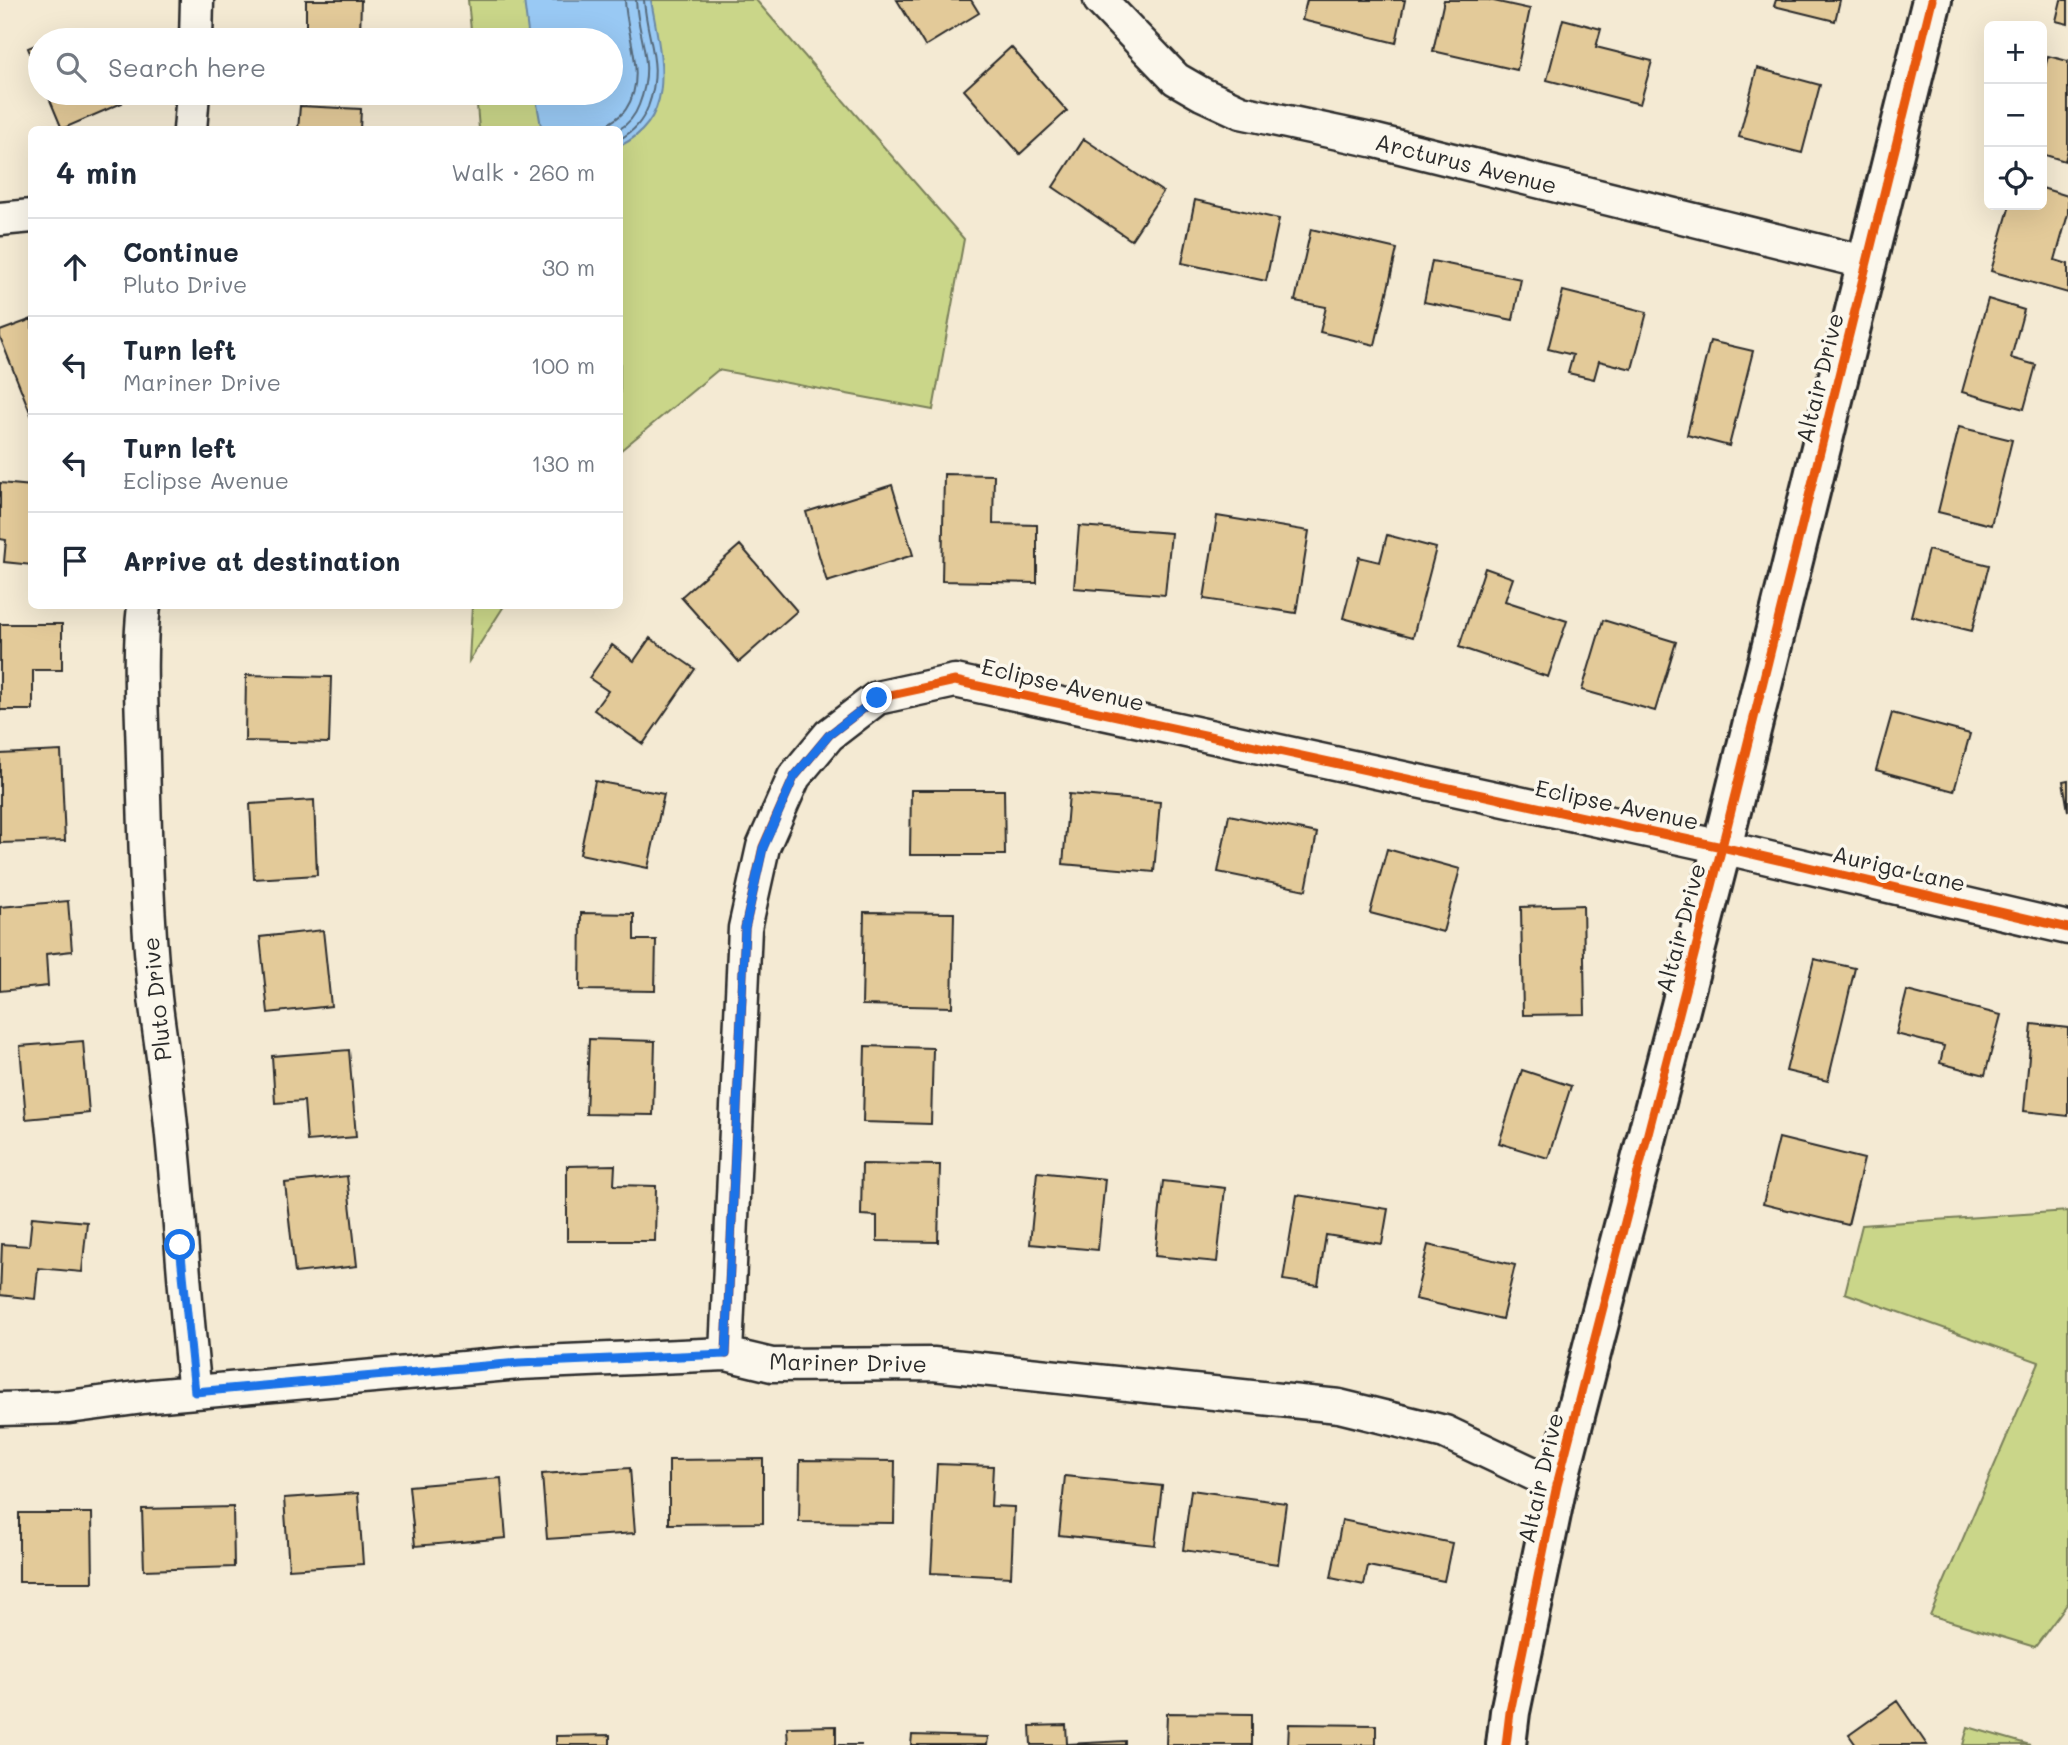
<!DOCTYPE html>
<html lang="en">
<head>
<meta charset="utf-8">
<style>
	:root { --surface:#fff; --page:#f6f6f7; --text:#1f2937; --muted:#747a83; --line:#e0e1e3 }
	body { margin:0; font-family:Mali,sans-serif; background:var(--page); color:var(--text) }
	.controls { position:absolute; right:21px; top:21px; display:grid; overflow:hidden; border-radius:10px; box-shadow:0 7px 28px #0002 }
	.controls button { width:63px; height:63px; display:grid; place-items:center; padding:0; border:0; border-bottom:2px solid var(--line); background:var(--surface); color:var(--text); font:35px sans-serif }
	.stop { position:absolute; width:21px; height:21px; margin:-16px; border:5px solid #1a73e8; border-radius:50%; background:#fff }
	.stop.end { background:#1a73e8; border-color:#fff; box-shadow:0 2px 7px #0008 }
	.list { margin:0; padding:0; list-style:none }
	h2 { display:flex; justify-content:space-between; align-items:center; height:91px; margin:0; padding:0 28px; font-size:30px }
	h2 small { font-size:23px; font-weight:400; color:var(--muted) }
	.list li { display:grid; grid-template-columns:46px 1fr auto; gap:21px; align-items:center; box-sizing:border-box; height:98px; padding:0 28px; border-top:2px solid var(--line) }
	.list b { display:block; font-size:26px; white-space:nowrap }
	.list p { margin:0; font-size:23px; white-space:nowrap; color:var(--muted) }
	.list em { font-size:23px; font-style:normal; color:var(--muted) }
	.icon { flex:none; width:38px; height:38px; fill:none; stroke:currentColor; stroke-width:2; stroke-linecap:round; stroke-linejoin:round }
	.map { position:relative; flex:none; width:2068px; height:1745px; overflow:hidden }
	.search { position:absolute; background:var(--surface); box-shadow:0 7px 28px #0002; left:28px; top:28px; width:595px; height:77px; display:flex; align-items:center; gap:18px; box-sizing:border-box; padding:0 24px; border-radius:38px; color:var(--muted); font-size:26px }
	.panel { position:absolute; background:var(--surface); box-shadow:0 7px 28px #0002; left:28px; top:126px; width:595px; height:483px; border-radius:10px }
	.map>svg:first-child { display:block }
</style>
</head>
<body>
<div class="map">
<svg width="2068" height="1745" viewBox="0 0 2068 1745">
	<rect width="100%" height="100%" fill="#f4ead3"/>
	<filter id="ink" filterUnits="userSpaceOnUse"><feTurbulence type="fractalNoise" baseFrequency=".0143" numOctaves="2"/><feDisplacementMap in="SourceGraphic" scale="14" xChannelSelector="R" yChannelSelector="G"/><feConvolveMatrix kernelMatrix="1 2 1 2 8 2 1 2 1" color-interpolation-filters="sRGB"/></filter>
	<g filter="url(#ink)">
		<path fill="#cad689" stroke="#7a805a" stroke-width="2" d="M 468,0 L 756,0 L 964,239 L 933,410 L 718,370 L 620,451 L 620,130 L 479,129 L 476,93 L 611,93 L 611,40 L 472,40 Z
			M 472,606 L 504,606 L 469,661 Z
			M 2068,1211 L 2068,1603 L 2035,1647 L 1930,1615 L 2039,1362 L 1845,1293 L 1862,1225 Z
			M 1968,1727 L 2030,1745 L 1963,1745 Z"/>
		<path fill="#99c9f4" stroke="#6d8aa4" stroke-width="2" d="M 524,0 L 651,0 C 660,54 680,116 620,146 L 620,130 L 544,130 L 541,126 L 535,93 L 611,93 L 611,40 L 529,40 Z"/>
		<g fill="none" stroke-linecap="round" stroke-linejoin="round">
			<path stroke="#576a7b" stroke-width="2" d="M 600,130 C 608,122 620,119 626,109 C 648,75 626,37 625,0
				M 618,130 C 629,124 635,116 639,105 C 656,62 638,41 636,0
				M 620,139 C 634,131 642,122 648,107 C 664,63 647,43 644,0"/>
		</g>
		<path fill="#e3ca99" stroke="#2b2b2b" stroke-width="2" d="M 306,0 L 361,0 L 360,35 L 386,36 L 386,40 L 306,40 Z
			M 897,0 L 971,0 L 979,13 L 925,46 Z
			M 1307,0 L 1405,0 L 1396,43 L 1302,20 Z
			M 1444,0 L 1489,0 L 1530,9 L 1517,70 L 1433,51 Z
			M 1776,0 L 1840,0 L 1835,21 L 1774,6 Z
			M 2061,0 L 2068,0 L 2068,24 L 2056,21 Z
			M 1563,19 L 1601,29 L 1596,47 L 1652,61 L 1640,104 L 1547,80 Z
			M 68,31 L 72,40 L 47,40 Z
			M 40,43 L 40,78 L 28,48 Z
			M 1011,47 L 1067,111 L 1020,154 L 964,90 Z
			M 2048,56 L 2068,61 L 2068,149 L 2065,161 L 2042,154 L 2042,79 Z
			M 1757,68 L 1820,85 L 1802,153 L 1739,137 Z
			M 47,93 L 118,93 L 122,103 L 62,129 Z
			M 300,106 L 361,109 L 360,130 L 298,130 Z
			M 1084,139 L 1163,192 L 1131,240 L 1053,187 Z
			M 2042,188 L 2068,196 L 2068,214 L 2055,260 L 2068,264 L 2068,293 L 1991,271 L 2010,205 L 2042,205 Z
			M 1195,200 L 1279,219 L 1266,281 L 1182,263 Z
			M 1311,229 L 1397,249 L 1375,345 L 1320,332 L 1326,307 L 1295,301 Z
			M 1432,261 L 1521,279 L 1513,320 L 1424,302 Z
			M 1563,291 L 1647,312 L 1632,369 L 1599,361 L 1594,379 L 1568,373 L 1573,355 L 1548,349 Z
			M 1988,299 L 2024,310 L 2011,358 L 2036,365 L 2024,409 L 1962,392 Z
			M 32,319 L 32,417 L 0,337 L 0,331 Z
			M 1710,341 L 1753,351 L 1729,446 L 1687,435 Z
			M 1959,427 L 2012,440 L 1991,525 L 1938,512 Z
			M 944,474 L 994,475 L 993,524 L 1037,525 L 1037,583 L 942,581 Z
			M 0,483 L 32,486 L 32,565 L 4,562 L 6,540 L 0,539 Z
			M 892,485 L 913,555 L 827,582 L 806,512 Z
			M 1217,516 L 1309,531 L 1296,613 L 1204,599 Z
			M 1079,526 L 1171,533 L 1165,595 L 1074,588 Z
			M 1387,535 L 1436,548 L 1413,637 L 1343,618 L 1359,557 L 1380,562 Z
			M 740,545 L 797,611 L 739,662 L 681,597 Z
			M 1928,550 L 1989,565 L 1972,631 L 1911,616 Z
			M 1485,568 L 1513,578 L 1505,601 L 1567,621 L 1548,677 L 1459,647 Z
			M 1603,620 L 1676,642 L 1655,711 L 1582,690 Z
			M 0,624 L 62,624 L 62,670 L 33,670 L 33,710 L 0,710 Z
			M 650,638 L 695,669 L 643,744 L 594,710 L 608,691 L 589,678 L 612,645 L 634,661 Z
			M 246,675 L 331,677 L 329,743 L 245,741 Z
			M 1892,713 L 1970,734 L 1954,791 L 1876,770 Z
			M 61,751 L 65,841 L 0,843 L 0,754 Z
			M 2068,780 L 2068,811 L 2063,781 Z
			M 595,781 L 664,794 L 648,868 L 580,854 Z
			M 911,790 L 1004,790 L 1005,855 L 910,855 Z
			M 1069,794 L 1160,802 L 1154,872 L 1063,864 Z
			M 314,800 L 317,875 L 254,879 L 250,804 Z
			M 1229,815 L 1317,833 L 1306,890 L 1218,872 Z
			M 1387,849 L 1460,869 L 1443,932 L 1370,913 Z
			M 68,901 L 72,951 L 46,954 L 48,986 L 0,991 L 0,907 Z
			M 1583,905 L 1585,1014 L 1523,1015 L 1521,907 Z
			M 864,912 L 954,913 L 952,1007 L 862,1005 Z
			M 581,913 L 634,914 L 634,940 L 656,940 L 655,991 L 580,990 Z
			M 323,930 L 331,1006 L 268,1013 L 260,937 Z
			M 1814,959 L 1855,968 L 1828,1081 L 1786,1071 Z
			M 1907,991 L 2001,1015 L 1985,1075 L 1940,1063 L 1944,1046 L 1896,1034 Z
			M 2032,1024 L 2068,1028 L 2068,1116 L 2024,1111 Z
			M 589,1039 L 655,1041 L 653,1115 L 586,1114 Z
			M 83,1041 L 89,1113 L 26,1119 L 20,1046 Z
			M 865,1046 L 933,1048 L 931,1124 L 863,1122 Z
			M 349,1050 L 356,1137 L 307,1141 L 304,1101 L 275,1103 L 272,1056 Z
			M 1522,1070 L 1571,1086 L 1548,1158 L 1499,1143 Z
			M 1779,1138 L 1864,1159 L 1848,1225 L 1763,1204 Z
			M 862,1164 L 940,1165 L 938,1242 L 877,1241 L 877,1216 L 861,1215 Z
			M 615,1165 L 614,1185 L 656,1186 L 655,1241 L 567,1241 L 567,1166 Z
			M 1037,1172 L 1105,1179 L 1098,1250 L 1030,1244 Z
			M 347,1176 L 357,1266 L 295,1273 L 285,1183 Z
			M 1163,1181 L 1225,1188 L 1217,1262 L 1155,1256 Z
			M 1297,1195 L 1388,1209 L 1382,1244 L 1326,1235 L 1318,1285 L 1283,1280 Z
			M 32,1217 L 87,1222 L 82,1272 L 38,1268 L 35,1299 L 0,1295 L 2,1244 L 29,1246 Z
			M 1428,1245 L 1515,1265 L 1502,1319 L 1415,1299 Z
			M 763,1459 L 763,1523 L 669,1524 L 669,1460 Z
			M 800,1460 L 895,1461 L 894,1523 L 799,1522 Z
			M 937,1464 L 993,1466 L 991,1506 L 1014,1507 L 1011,1577 L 931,1573 Z
			M 630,1468 L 635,1533 L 547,1539 L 542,1474 Z
			M 1065,1476 L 1162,1486 L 1155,1545 L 1059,1535 Z
			M 501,1478 L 506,1538 L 415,1546 L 409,1486 Z
			M 1191,1490 L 1286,1503 L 1278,1564 L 1183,1550 Z
			M 358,1493 L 363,1564 L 289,1569 L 284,1498 Z
			M 233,1507 L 234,1567 L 144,1570 L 142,1509 Z
			M 19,1513 L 92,1513 L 93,1582 L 19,1582 Z
			M 1342,1520 L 1452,1543 L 1444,1581 L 1368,1566 L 1364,1585 L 1331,1578 Z
			M 1897,1701 L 1927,1745 L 1856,1745 L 1849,1735 Z
			M 1167,1713 L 1252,1714 L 1252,1745 L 1166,1745 Z
			M 1289,1724 L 1376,1725 L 1376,1745 L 1288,1745 Z
			M 1066,1725 L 1067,1744 L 1125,1741 L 1125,1745 L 1031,1745 L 1030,1726 Z
			M 836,1726 L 836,1745 L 862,1745 L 788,1745 L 787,1727 Z
			M 610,1735 L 610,1745 L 556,1745 L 556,1736 Z
			M 912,1735 L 988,1737 L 987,1745 L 911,1745 Z"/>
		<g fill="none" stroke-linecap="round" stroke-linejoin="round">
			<defs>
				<path id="street" d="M 1100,0 L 1176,79 L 1202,94 L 1241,112 L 1376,141 L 1868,263
					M 196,40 L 197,0
					M 190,130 L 193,93
					M 0,219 L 32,216
					M 144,606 C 138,657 142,708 143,759 C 145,838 147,918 155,997 C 158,1025 163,1053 166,1081 C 179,1184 183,1289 195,1392
					M 726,1354 L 745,928 L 763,847 L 794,777 L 829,735 L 877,698 L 955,681 L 1722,847 L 2068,928
					M 0,1409 L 69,1407 L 151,1396 L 519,1363 L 726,1354 L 772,1365 L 933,1364 L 1339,1406 L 1445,1432 L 1557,1485"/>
				<path id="secondary" d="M 1506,1745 L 1510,1712 L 1557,1485 L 1722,847 L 1932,0"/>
			</defs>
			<use href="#street" stroke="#2b2b2b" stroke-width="37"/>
			<use href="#secondary" stroke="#2b2b2b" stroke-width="44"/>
			<use href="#street" stroke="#fbf7ec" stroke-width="32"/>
			<use href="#secondary" stroke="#fbf7ec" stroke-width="38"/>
			<defs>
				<path id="cycleway" d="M 726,1354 L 745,928 L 763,847 L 794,777 L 829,735 L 877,698 L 955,681 L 1722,847 L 2068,928
					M 1506,1745 L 1510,1712 L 1557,1485 L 1722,847 L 1932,0"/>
			</defs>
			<use href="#cycleway" stroke="#fbf7ec" stroke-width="13"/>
			<use href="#cycleway" stroke="#e8590c" stroke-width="9"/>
		</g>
	</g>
	<g fill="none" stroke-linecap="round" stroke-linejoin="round" filter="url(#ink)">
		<path stroke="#1a73e8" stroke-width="9" d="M 180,1245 L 195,1392 L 519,1363 L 726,1354 L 745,928 L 763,848 L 794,777 L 829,735 L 877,698"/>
	</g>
	<g text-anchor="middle" stroke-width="7" stroke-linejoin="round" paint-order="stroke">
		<g font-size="23" fill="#2b2b2b" stroke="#fbf7ec">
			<text transform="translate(1466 164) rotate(14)" y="8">Arcturus Avenue</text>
			<text transform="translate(1820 378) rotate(-76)" y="8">Altair Drive</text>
			<text transform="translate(1063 685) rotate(13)" y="8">Eclipse Avenue</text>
			<text transform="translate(1617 805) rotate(12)" y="8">Eclipse Avenue</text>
			<text transform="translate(1899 869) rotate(13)" y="8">Auriga Lane</text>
			<text transform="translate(1681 928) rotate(-75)" y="8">Altair Drive</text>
			<text transform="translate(157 999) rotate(-96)" y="8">Pluto Drive</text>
			<text transform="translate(848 1363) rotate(1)" y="8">Mariner Drive</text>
			<text transform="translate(1541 1478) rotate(-77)" y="8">Altair Drive</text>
		</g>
	</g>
</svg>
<div class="controls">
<button>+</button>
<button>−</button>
<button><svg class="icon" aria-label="locate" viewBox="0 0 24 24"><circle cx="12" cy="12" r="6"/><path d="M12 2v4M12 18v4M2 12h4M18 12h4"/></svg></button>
</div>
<div class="stop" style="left:180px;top:1245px"></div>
<div class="stop end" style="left:877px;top:698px"></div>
<div class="search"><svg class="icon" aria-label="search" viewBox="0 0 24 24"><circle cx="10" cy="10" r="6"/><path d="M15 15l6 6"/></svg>Search here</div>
<section class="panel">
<h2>4 min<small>Walk · 260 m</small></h2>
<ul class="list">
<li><svg class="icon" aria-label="ahead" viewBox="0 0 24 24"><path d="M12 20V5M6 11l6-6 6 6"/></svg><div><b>Continue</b><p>Pluto Drive</p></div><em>30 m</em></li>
<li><svg class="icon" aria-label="left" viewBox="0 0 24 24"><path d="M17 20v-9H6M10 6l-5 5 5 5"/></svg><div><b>Turn left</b><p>Mariner Drive</p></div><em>100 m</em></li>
<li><svg class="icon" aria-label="left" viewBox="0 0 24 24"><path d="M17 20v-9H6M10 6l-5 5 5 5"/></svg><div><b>Turn left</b><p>Eclipse Avenue</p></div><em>130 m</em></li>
<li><svg class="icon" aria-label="arrive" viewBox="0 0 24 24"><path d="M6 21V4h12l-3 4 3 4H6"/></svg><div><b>Arrive at destination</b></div></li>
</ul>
</section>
</div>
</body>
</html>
